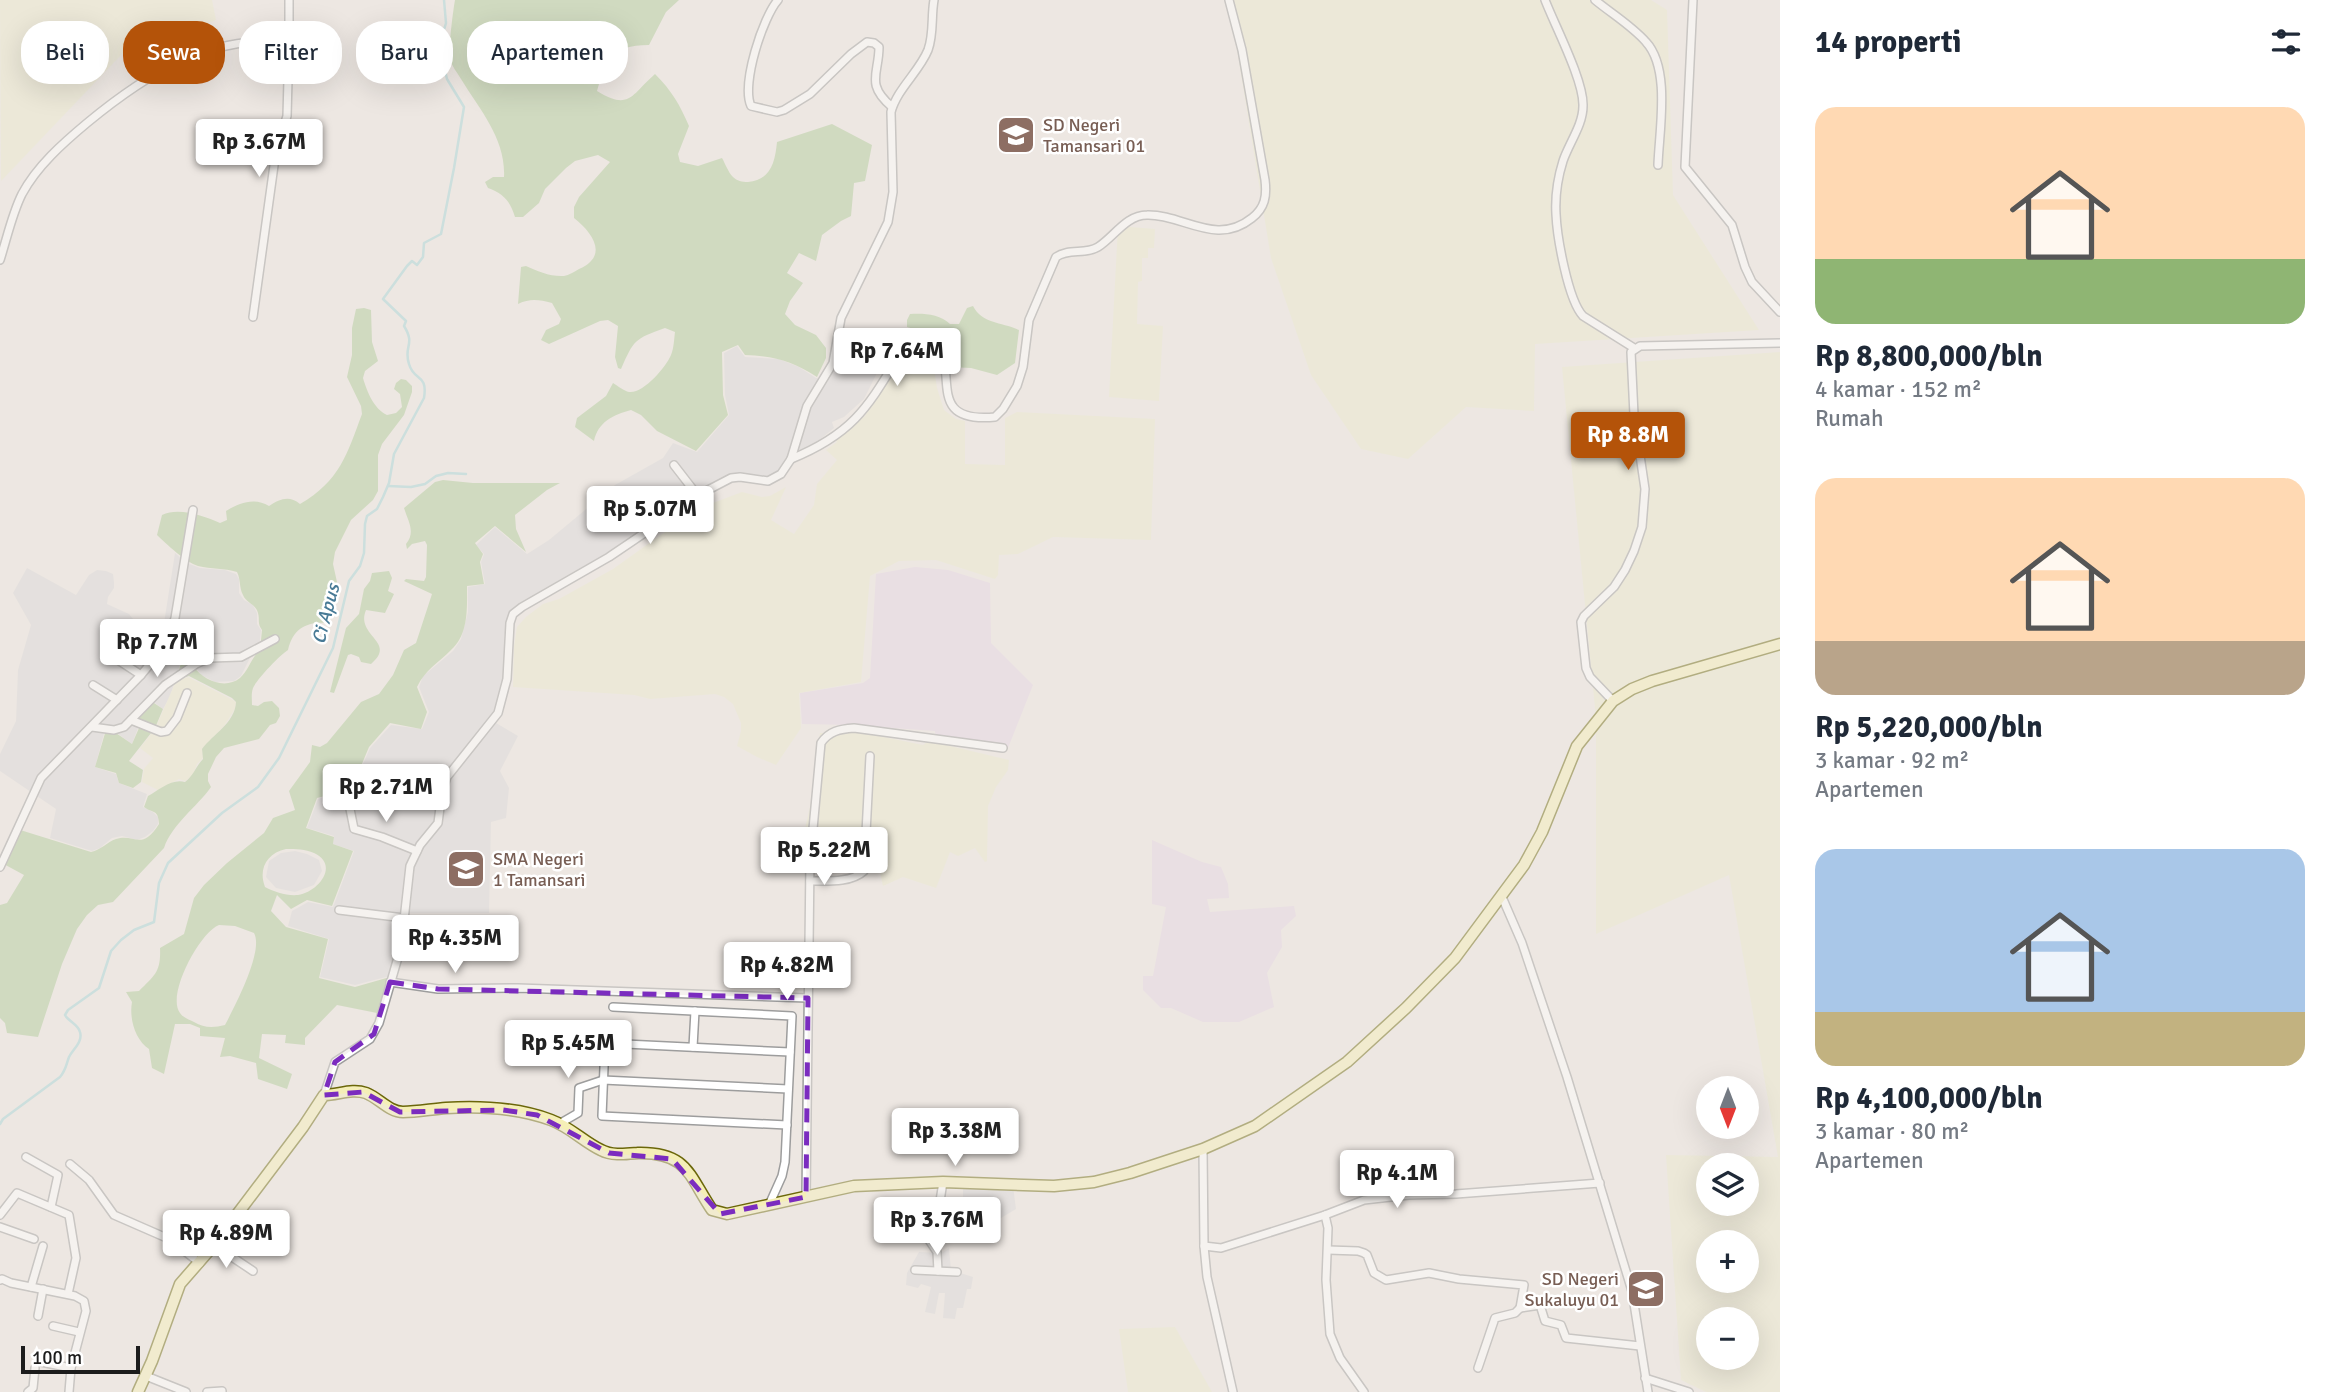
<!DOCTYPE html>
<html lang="id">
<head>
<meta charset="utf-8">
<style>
	body { margin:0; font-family:Signika,sans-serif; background:#f2f2f3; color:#1f2937; height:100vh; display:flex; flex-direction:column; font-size:26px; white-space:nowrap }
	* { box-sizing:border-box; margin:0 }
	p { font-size:23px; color:#747a83 }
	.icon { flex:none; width:38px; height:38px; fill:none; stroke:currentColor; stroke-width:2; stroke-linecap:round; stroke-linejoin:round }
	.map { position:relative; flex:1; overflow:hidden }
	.details { display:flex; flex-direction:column; background:#fff; width:560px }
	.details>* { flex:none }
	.guide { position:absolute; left:21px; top:21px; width:665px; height:63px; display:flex; gap:14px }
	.needle { width:46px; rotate:180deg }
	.tools { position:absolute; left:1696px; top:1076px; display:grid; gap:14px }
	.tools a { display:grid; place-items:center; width:63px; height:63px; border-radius:50%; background:#fff; box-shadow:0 7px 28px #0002; font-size:35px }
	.scale { position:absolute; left:21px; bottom:18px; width:119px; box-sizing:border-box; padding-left:7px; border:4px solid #1c1c1c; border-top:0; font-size:19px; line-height:24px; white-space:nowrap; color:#1c1c1c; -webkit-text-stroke:5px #fff; paint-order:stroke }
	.price { position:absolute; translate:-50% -60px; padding:0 16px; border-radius:7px; background:#fff; color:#222; font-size:23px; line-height:46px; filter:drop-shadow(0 2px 4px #0008) }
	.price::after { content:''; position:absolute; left:50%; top:42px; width:21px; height:16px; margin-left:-10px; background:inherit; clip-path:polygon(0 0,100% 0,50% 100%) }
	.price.on { background:#b45309; color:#fff }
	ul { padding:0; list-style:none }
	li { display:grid; align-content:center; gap:14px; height:371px; padding:0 35px }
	li span { display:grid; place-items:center; height:217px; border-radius:21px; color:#555 }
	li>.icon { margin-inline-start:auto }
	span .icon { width:126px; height:126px; fill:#fffc; stroke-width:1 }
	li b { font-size:30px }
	h2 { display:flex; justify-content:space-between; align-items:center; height:84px; padding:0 35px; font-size:30px }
	.chip { padding:0 24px; border-radius:28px; background:#fff; box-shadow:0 7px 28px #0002; font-size:24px; line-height:63px }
	.chip.on { background:#b45309; color:#fff }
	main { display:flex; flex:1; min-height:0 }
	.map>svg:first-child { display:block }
	.residential { fill:#dad8d9 }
	.industrial { fill:#e5d4e5 }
	.farmland { fill:#ebe9cd; fill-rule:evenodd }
	.forest { fill:#aeca98; fill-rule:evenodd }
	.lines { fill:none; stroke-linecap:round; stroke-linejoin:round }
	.stream { stroke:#a4d4d8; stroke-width:2.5 }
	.street-casing { stroke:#9d9d9d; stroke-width:10 }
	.secondary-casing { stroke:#6b670a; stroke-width:13 }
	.street { stroke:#fff; stroke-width:7 }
	.secondary { stroke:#f5efb7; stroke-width:10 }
	.marked { fill:none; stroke:#7b2cbf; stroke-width:5; stroke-dasharray:14 9; stroke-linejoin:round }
	.labels { text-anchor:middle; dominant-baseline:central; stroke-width:5; stroke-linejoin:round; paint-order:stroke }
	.education-label { font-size:18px; fill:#785e54; stroke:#fff; text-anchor:start }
	.water-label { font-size:19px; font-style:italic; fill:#487a96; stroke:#fff }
</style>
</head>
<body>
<main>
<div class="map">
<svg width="1780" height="1392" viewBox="0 0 1780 1392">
	<rect width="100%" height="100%" fill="#ede7e2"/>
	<g class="residential">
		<path d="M842 331 887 353 864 399 844 417 832 422 834 428 767 483 736 476 516 610 507 626 504 636V679L491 720 518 736 500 771 509 788 506 818 491 822 489 913H403L390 976 355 985 320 977 329 939 288 926 292 911 308 902 333 907 354 851 333 844 334 836 307 828 318 799 326 796 332 784 351 791 370 748 391 725 422 729 429 712 419 687 423 676 453 651 461 639 468 612V587L485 584 481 562 484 554 476 545 495 527 527 554 549 540 615 485 663 458 673 443 697 452 729 415 725 395 724 353 737 346 745 357 779 359 799 367 816 378 826 379 835 368 840 354Z"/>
		<path d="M175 553 187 563 200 568 225 570 236 574 239 579V593L244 600 253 605 257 613V624L261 630 259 650 251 656 241 676 234 681 215 682 201 675 195 667 202 658 200 653 193 650 187 652 182 658 170 697 163 709 148 698 131 717 138 728 132 744 114 731 105 730 95 767 116 774 119 783 147 794 143 807 153 812 158 817V824L153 831 145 837 137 840 122 836 112 838 100 848 92 851 50 838 56 809 0 771V754L16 721 18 670 31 625 13 593 27 568 76 595 89 575 97 570 106 571 113 574 114 582V588L108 597 107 604 129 614 155 646 164 623Z"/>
		<path d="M295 851 307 854 319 860 322 871 314 885 295 892 276 888 266 877 269 861 281 853Z"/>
		<path d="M963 1184 1013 1186 1016 1209 1001 1218 991 1221 953 1223 954 1211 963 1210Z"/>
		<path d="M949 1248 951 1270 973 1277 971 1289H967L963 1308H957L955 1319 943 1318 945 1293H939L935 1314 925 1312 931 1287 921 1284 918 1288 906 1285 907 1273 919 1252 941 1253Z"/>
	</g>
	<g class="industrial">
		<path d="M915 567 948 570 990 583 991 643 1033 685 1008 748 936 738 935 731 852 725 802 724 800 693 863 683 870 678 876 574Z"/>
		<path d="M1152 840 1202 862 1221 867 1228 884 1229 898 1207 899 1210 912 1294 906 1296 916 1281 930 1282 947 1267 973 1274 1007 1239 1022H1203L1171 1008H1161L1143 990V976H1153L1166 907 1152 904Z"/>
	</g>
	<g class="farmland">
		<path d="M0 0H212L216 20 123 53 1 181Z"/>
		<path d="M1229 0H1651L1667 10 1673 195 1759 330 1535 344 1534 411 1466 407 1408 459 1361 449 1311 375 1271 258Z"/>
		<path d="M1118 226 1155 229 1154 248H1148V258H1142V281L1138 282 1137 324 1163 326 1159 401 1109 397Z"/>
		<path d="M911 337 923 339 931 349 937 388 944 410 956 419 965 421V464L1005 465V418L1017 412 1155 419 1151 540 1053 537 1018 554 999 555 998 575 995 579 936 560 899 561 870 576 861 682 799 693 801 728 776 765 757 757 737 746 741 731V723L733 704 724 697 715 694 650 699 634 695 513 687 514 646 517 627 526 617 543 604 559 599 613 569 662 534 713 503 742 492 762 497 770 496 786 487 771 520 794 534 814 505 817 484 837 460 826 450 837 442 834 438 865 416 907 339Z"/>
		<path d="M1780 352V1392H1706L1681 1380 1666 1155 1778 1157 1729 875 1596 934V718L1562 367ZM1708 1166H1746V1204H1708ZM1708 1242H1746V1281H1708ZM1708 1320H1746V1358H1708Z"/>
		<path d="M188 677 231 699 236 702 235 709 224 726 202 749 203 758 197 764 193 775 185 781 179 779 158 790 142 782 144 769 153 758 140 748 155 729 176 681Z"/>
		<path d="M820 733H864L923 745 929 741 1009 760 1008 770 996 787 988 806 987 861 985 862 975 848 958 856 950 852 936 888 903 877 883 886 879 868 875 865 870 866 866 876 861 875 862 856H836L835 865 822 868 818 872 806 870 803 838 814 789Z"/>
		<path d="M1175 1327 1212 1392H1128L1119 1329Z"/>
	</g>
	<g class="forest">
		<path d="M455 0H679L666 12 649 45C610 46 607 57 597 91 630 111 631 95 655 74 672 91 680 105 689 126L678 154 680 162 698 166 722 158C725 163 728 172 733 177 737 181 742 182 748 182 771 180 775 162 777 142L832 124 872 145 865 181 854 183 851 216 841 221 822 235 816 261 799 253 787 273 803 283 790 301 785 314 795 325 816 335 826 348V358L817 377C792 361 775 356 745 355L738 345 722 352 723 395 728 415 696 451 657 431 641 415 631 410C613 415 598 422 594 441L575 427 577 418 606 396 613 383C618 386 624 391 629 392 643 394 666 367 671 355 674 348 674 339 675 332L665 328C634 339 634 340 621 369L618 368 615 357 618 326 608 320 600 321 549 344 541 340 546 330 559 324 561 319 552 303C539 300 531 298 518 304L521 267 526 266C537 271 551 277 564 276 569 275 574 272 579 269 609 256 593 233 574 218V207L579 197 610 162 598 155 575 161 566 168 545 189 539 203 523 217H515C510 201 504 194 488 188L485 182 493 177H504C506 139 480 110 461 79 458 74 452 66 450 60 448 51 453 11 455 0Z"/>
		<path d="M973 306C982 324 1002 322 1019 330L1015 363 997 375 971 368 948 367 938 343 928 333 907 327V320L910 314C923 313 940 314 950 324H959L967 308Z"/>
		<path d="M364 308 371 310 372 342 378 361 365 371 363 378C367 392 374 409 387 415L396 413 402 407 400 394 394 389 396 383 401 379 406 380 412 386V392L404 415 382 444 378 455V491L373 500 351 520 335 552 333 564 337 582 329 623C307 621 293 628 288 650 279 656 257 679 253 688 251 694 252 699 252 705L258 706 264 702 272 701 279 708 280 716 276 723 270 725 259 739 224 748 216 757 208 774V781L211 787C197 807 172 824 164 848L113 902 98 905 87 915 77 929 62 964 38 1037 7 1033 5 1023 0 1018V905L7 903 24 875 0 862 17 829 91 852C101 850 107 842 116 839 135 833 141 852 159 824 158 809 154 814 144 807L148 796C159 790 172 778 185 782 194 775 196 766 203 759L202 749C213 734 235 723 236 702L232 698 189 676 176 680C180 669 181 655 193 650L199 653 201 658 196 661 194 667C203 680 225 690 240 678 249 670 251 658 260 650L262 630C257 623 260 620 258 613 256 604 246 603 243 595 239 588 241 580 237 572 224 568 211 569 198 566 186 562 166 544 157 535L162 515C179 507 204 516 220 523L227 520 226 511C239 503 254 497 269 506 280 499 289 495 300 504 340 481 347 454 362 414L361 406 347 377 352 355V328L356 309Z"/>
		<path d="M443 480 473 483H560L547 490 515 515 516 529 526 552 495 526 475 543 483 554 480 562 484 584 467 586C467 607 469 634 451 650 438 663 425 670 417 687L427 712 421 729 390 723 369 747 351 790 332 784 325 796 317 798 306 828 334 837 333 844 353 851 332 906 307 900 291 909 277 895 271 911 286 927 328 939 319 978 355 987 390 977 377 1013 337 1005 305 1038V1045L285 1043 286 1035 262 1034 259 1058 292 1074 287 1089 258 1079 256 1063 230 1056 220 1057 225 1038 200 1036V1028L190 1024H175L164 1074 152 1068 149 1049C135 1040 129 1018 132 1002L126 992 139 991C155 975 161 972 160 948L184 934 194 898 204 885 227 863 264 833 273 818 295 810 289 791 310 762 312 745 320 747 327 743 361 702 379 694 393 675 404 650 416 643 432 594 404 581 406 579 424 581 426 577 427 545 425 541 412 544 407 549 406 544C416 532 408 521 404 508L435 482ZM286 849C296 849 305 849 314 853 340 865 318 892 298 895 286 896 275 892 265 887 258 869 267 853 286 849ZM219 925 235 926 254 933C264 951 235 1006 225 1025 213 1028 204 1028 194 1022 190 1020 182 1017 180 1013 166 995 200 932 219 925Z"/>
		<path d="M389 571 392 578 388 591 394 594 385 613 366 610C355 636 398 642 371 664L361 662 359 657 351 654 348 655 334 693 330 692 346 628 359 614 364 589 370 581 372 573Z"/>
		<path d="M148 699 163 709 155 728 129 761 143 770 141 782 133 788 119 783 116 773 95 767 106 730 113 731 132 744 139 728 131 718Z"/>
	</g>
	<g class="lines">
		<g class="stream">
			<path d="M388 486 411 487 425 484 436 476 448 473 466 474"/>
			<path d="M0 1124 3 1119 60 1077C66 1070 66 1065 69 1057 73 1049 83 1042 80 1032 78 1024 69 1022 65 1015L68 1010 99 988 111 951 121 940 134 930 154 922 159 883 168 863 222 813 258 787 279 758 333 648 349 581 360 566 364 553 365 524 367 516 377 509 383 497 389 483 394 454 424 398C428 373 414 382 409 364 403 346 416 345 404 326L406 321 383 299 407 266 412 261 417 265 423 257 424 243 441 234 454 168 464 107 447 79 439 47 446 23 444 0"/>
		</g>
		<defs>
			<g id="street">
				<path d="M778 0C763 17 741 84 751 106L777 112 784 110 810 94 851 54 867 42 874 43 879 47C879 74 865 84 892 107"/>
				<path d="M1545 0C1555 26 1584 81 1583 106 1583 125 1569 143 1563 161 1558 177 1555 197 1556 214 1557 237 1568 300 1583 316L1634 348"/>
				<path d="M1595 0C1612 14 1632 26 1646 42 1671 69 1659 131 1658 165"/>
				<path d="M1693 0 1685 167 1732 225 1745 267 1752 282 1780 312"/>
				<path d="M0 260C7 238 12 214 22 194 37 166 63 143 87 123 145 75 210 33 289 43V0"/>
				<path d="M253 317 276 151 287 116 289 43"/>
				<path d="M791 459C860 431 871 400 908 341L915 335 929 337C966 362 918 424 995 417L1003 409 1017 386 1023 367 1029 320 1056 257C1069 248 1085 255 1098 247 1114 237 1126 215 1147 215 1183 214 1216 247 1252 218 1265 208 1267 196 1265 180L1242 50 1229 0"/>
				<path d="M674 465 698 496"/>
				<path d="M118 660 141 675"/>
				<path d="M93 685 117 700"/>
				<path d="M1613 701 1590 677 1586 668 1581 622 1584 616 1614 587 1625 570 1634 551 1642 527 1645 489 1634 415 1631 352 1640 346 1780 343"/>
				<path d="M131 720 161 732 167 731 177 718 187 693"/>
				<path d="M92 727 114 730 124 727 165 685 196 664 210 658 241 657 275 639"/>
				<path d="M349 804 354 829 382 837 417 851"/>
				<path d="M0 867 41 778 141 675 166 645 175 618 193 510"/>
				<path d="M810 881C827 881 851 883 864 871L870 756"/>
				<path d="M1502 897 1522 943 1567 1077 1632 1291 1648 1392"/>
				<path d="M339 910 404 918"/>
				<path d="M390 982 438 989 518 988 808 998"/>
				<path d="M613 1007 792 1016 785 1162 782 1176 769 1205"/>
				<path d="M693 1047 695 1011"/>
				<path d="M324 1095 335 1062 370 1039 379 1023 401 947 410 866 420 845 438 823 442 792 447 777 498 713 507 679 510 623 513 614 522 607 609 557 708 490 731 478 740 477 768 481 781 474 791 459 807 406 833 363 841 318 888 222 893 192 891 112C897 89 919 72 928 50 934 34 931 16 934 0"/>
				<path d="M559 1124 578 1113 579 1088 603 1080 788 1089"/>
				<path d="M787 1125 602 1116 605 1043 790 1052"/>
				<path d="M1203 1149 1204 1246 1207 1277 1233 1392"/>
				<path d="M26 1157 58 1175 51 1207"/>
				<path d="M70 1164 89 1180 114 1215 169 1239 200 1263"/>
				<path d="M806 1197 810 861 821 743C829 731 840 729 854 728L1003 748"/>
				<path d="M0 1215 17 1193 69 1215 76 1258 68 1294"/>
				<path d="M1325 1215 1328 1228 1326 1280 1330 1334 1340 1358 1364 1392"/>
				<path d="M0 1227 34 1239"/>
				<path d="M214 1245 253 1271"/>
				<path d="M1204 1246 1221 1248 1325 1215 1364 1200 1409 1195 1456 1194 1600 1183"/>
				<path d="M1328 1250 1358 1251 1364 1253 1367 1255 1374 1273 1386 1280 1429 1273 1459 1279 1524 1285 1520 1308 1540 1305 1545 1321 1561 1325 1566 1338 1640 1346"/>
				<path d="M915 1270 957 1272"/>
				<path d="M938 1271 937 1252 927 1237 925 1224 940 1201 943 1182"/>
				<path d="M0 1280 2 1279 11 1283 75 1296 84 1301 86 1311 71 1368 69 1392"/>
				<path d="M31 1287 43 1246"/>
				<path d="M38 1316 43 1289"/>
				<path d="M53 1326 79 1332"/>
				<path d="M41 1362 71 1368"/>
				<path d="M1478 1368 1495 1318 1515 1313 1520 1308"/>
				<path d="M146 1376 186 1392"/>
				<path d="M1645 1378 1689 1392"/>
				<path d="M28 1392 33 1388 35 1368"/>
				<path d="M207 1392 222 1391"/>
			</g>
			<path id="secondary" d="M138 1392 152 1361 180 1284 214 1245 303 1127 324 1095C338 1095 352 1088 366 1093 379 1098 389 1112 403 1112 417 1112 432 1109 446 1108 480 1106 519 1108 551 1120 570 1127 584 1142 601 1150 612 1156 626 1154 638 1153 688 1152 689 1176 712 1210L727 1214 854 1186 943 1182 1054 1186 1094 1182 1130 1173 1203 1149 1255 1126 1347 1062 1406 1008 1455 958 1524 865 1542 832 1577 746 1613 701 1632 689 1652 681 1780 644"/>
		</defs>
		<use href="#street" class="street-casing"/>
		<use href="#secondary" class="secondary-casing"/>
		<use href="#street" class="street"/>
		<use href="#secondary" class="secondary"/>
	</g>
	<path d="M0 0H1780V1392H0ZM390 982 438 989 808 998 806 1197 720 1214 672 1159 609 1153 537 1115 503 1110 400 1112 363 1092 324 1095 335 1062 374 1034Z" fill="#ede7e2" fill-opacity=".55" fill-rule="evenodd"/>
	<path class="marked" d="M390 982 438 989 808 998 806 1197 720 1214 672 1159 609 1153 537 1115 503 1110 400 1112 363 1092 324 1095 335 1062 374 1034Z"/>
	<defs>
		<symbol id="school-square" viewBox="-11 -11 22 22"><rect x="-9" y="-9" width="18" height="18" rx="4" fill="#8d6e63" stroke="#fff"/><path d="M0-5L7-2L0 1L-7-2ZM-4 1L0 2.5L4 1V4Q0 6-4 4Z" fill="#fff"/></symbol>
	</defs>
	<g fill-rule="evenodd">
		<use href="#school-square" x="994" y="113" width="44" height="44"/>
		<use href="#school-square" x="444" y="847" width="44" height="44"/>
		<use href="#school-square" x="1624" y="1267" width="44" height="44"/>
	</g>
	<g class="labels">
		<g class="education-label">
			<text x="1043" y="125">SD Negeri<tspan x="1043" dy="21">Tamansari 01</tspan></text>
			<text x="493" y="859">SMA Negeri<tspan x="493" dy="21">1 Tamansari</tspan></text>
			<text x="1619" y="1279" text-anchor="end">SD Negeri<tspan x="1619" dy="21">Sukaluyu 01</tspan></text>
		</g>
		<g class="water-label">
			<text transform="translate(326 614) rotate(-75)">Ci Apus</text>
		</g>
	</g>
</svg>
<div class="tools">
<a><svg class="needle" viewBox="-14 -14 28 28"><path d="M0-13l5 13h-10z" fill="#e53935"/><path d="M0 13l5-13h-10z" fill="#747a83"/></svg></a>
<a><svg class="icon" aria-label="layers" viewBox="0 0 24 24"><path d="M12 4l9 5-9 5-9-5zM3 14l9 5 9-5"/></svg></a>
<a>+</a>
<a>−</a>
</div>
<div class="scale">100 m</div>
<b class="price" style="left:259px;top:179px">Rp 3.67M</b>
<b class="price" style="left:897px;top:388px">Rp 7.64M</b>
<b class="price on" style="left:1628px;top:472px">Rp 8.8M</b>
<b class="price" style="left:650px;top:546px">Rp 5.07M</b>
<b class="price" style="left:157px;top:679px">Rp 7.7M</b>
<b class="price" style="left:386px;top:824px">Rp 2.71M</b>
<b class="price" style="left:824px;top:887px">Rp 5.22M</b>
<b class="price" style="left:455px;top:975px">Rp 4.35M</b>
<b class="price" style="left:787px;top:1002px">Rp 4.82M</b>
<b class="price" style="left:568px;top:1080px">Rp 5.45M</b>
<b class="price" style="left:955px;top:1168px">Rp 3.38M</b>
<b class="price" style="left:1397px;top:1210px">Rp 4.1M</b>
<b class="price" style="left:937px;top:1257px">Rp 3.76M</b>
<b class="price" style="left:226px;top:1270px">Rp 4.89M</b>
<div class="guide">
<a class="chip">Beli</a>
<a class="chip on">Sewa</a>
<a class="chip">Filter</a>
<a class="chip">Baru</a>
<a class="chip">Apartemen</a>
</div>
</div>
<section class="details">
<h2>14 properti<svg class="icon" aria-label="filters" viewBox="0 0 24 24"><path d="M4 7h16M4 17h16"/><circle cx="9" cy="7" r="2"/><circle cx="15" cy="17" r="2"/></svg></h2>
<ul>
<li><span style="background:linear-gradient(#ffd9b3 70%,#8fb573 0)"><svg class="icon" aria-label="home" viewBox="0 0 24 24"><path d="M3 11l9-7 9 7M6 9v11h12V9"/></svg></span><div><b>Rp 8,800,000/bln</b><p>4 kamar · 152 m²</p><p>Rumah</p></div></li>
<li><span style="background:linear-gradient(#ffd9b3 75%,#b9a48a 0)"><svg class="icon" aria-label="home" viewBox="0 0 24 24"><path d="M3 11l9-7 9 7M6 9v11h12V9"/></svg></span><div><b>Rp 5,220,000/bln</b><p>3 kamar · 92 m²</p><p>Apartemen</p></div></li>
<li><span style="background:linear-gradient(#a9c7e8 75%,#c2b280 0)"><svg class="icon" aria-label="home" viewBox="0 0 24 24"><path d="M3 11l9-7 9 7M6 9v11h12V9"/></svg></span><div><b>Rp 4,100,000/bln</b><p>3 kamar · 80 m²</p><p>Apartemen</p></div></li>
</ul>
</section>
</main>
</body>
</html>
